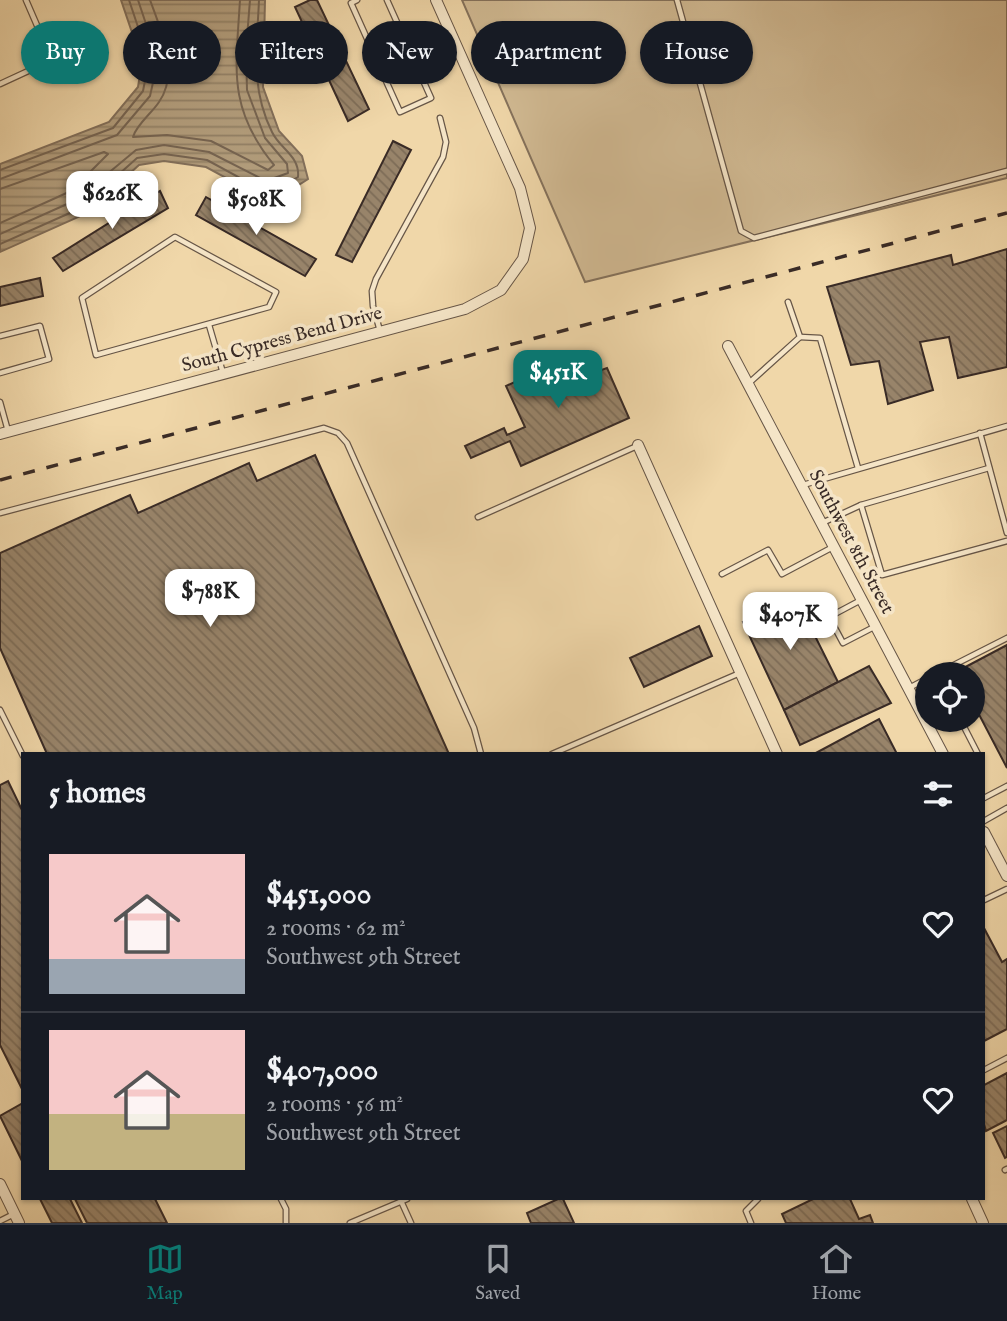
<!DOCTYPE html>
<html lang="en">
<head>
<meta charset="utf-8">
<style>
	body { margin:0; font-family:"IM FELL English",serif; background:#20242c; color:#f1f3f6; height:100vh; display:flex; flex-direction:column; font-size:26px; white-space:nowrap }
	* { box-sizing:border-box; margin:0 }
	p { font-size:23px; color:#9ea1a6 }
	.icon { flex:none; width:38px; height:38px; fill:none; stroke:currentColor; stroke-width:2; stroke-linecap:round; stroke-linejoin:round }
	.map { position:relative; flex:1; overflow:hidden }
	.side { position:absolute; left:21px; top:752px; width:964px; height:448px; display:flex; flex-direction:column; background:#171b24; border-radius:0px; box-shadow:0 2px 5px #0004 }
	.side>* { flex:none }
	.top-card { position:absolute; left:21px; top:21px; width:966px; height:63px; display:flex; gap:14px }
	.fabs { position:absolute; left:915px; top:662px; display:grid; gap:14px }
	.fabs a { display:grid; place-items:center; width:70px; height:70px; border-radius:50%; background:#171b24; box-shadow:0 2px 5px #0004; font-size:35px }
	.price { position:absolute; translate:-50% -60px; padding:0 16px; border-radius:14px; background:#fff; color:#222; font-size:23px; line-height:46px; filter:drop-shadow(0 2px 4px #0008) }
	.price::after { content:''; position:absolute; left:50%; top:42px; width:21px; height:16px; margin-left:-10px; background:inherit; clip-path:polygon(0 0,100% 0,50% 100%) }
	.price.selected { background:#0f766e; color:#fff }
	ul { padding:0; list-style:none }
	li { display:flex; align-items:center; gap:21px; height:175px; padding:0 28px }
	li+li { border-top:2px solid #363941 }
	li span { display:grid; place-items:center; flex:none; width:196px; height:140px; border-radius:0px; color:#555 }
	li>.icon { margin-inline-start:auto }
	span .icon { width:84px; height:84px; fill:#fffc; stroke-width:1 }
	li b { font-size:30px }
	h2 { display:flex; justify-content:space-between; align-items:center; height:84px; padding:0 28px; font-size:30px }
	.chip { padding:0 24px; border-radius:32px; background:#171b24; box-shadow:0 2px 5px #0004; font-size:24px; line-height:63px }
	.chip.selected { background:#0f766e; color:#fff }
	.dock { display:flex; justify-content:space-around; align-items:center; height:98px; border-top:2px solid #363941; background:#171b24; font-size:19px; color:#9ea1a6 }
	.dock a { display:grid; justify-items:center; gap:4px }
	.dock .selected { color:#0f766e }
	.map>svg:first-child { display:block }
	.grass { fill:#d1ba93; stroke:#85725c; stroke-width:2 }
	.water { fill:url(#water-rules); stroke:#826f5a; stroke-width:2 }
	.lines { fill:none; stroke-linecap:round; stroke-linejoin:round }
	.shore { stroke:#766451; stroke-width:2 }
	.building { fill:url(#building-back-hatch); stroke:#392b26; stroke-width:2 }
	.lane-casing { stroke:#675647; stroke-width:7 }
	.street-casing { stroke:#675647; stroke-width:12 }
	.lane { stroke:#f5e5c7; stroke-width:4.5 }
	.street { stroke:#f5e5c7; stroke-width:10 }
	.rail { stroke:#392b26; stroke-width:3.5; stroke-dasharray:12 12; stroke-linecap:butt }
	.labels { text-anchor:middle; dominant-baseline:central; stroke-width:7; stroke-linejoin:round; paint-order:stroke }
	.street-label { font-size:19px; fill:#392b26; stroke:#f5e5c7 }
</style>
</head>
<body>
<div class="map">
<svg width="1007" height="1223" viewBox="0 0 1007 1223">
	<defs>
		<pattern id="water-rules" width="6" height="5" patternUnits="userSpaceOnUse" patternTransform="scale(1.75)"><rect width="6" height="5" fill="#b29d7c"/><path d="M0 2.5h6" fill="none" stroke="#928065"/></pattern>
		<pattern id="building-back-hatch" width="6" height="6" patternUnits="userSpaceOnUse" patternTransform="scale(1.75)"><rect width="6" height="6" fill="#98846a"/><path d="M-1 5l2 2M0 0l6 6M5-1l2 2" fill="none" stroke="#7d6c57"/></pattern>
	</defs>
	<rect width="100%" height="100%" fill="#f0d7a9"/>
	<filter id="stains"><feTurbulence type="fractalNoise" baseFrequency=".00286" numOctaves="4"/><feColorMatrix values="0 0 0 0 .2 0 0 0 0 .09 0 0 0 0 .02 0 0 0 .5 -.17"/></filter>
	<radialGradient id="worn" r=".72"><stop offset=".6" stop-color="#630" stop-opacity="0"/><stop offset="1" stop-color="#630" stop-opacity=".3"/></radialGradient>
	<path class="grass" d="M462 0H1007V178L585 282Z"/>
	<path class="water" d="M121 0H265L263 87 279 131 302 156 308 179 286 193 263 198 206 167 164 161 139 165 85 214 0 252V164L109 122 138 87 142 62Z"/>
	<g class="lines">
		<g class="shore">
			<path d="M150 0C161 30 180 72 159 102 152 113 136 125 133 137L167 135 211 141 268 170 274 165C227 108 236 68 240 0"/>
			<path d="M0 170 113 128 143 91 149 60 129 0"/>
			<path d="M0 179 117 135 150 96 158 60 138 0"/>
			<path d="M0 189 104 152 108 154 71 191 0 223"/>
			<path d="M0 234 76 200 136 150 164 145 209 152 266 181 288 173 287 164 265 138 247 90 246 50 250 0"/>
			<path d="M0 244 81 208 137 158 164 154 207 160 264 191 283 186 298 177C300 156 280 149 272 132 250 88 257 47 259 0"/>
		</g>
	</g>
	<g class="building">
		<path d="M310 0H317L369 109 348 121 295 7Z"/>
		<path d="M393 141 411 150 352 262 336 255Z"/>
		<path d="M160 191 168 208 63 271 53 258Z"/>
		<path d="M206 197 316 259 305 276 196 215Z"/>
		<path d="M1007 249V367L958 378 949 337 920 342 933 390 888 404 879 361 851 365 827 287 951 255 953 265Z"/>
		<path d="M40 278 43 296 0 306V287Z"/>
		<path d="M580 353 585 365 591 362 596 372 607 368 629 418 521 466 510 441 471 458 465 446 504 428 507 435 525 427 506 386Z"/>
		<path d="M315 455 449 754H47L0 648V553L130 495 138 513 249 463 257 481Z"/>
		<path d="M794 594 838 682 784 710 743 622Z"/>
		<path d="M699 626 712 656 644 687 630 658Z"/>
		<path d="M1007 645V768L973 703V674L956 672Z"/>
		<path d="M869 666 891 703 800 745 784 710Z"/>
		<path d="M879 719 897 754H814Z"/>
		<path d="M8 781 23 812V1091L0 1045V785Z"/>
		<path d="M984 928 1002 962 1007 959V1029L984 1041Z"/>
		<path d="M1007 1073V1120L986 1131 984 1124V1085Z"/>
		<path d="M23 1103V1163L0 1116Z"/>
		<path d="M1007 1126V1157L1005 1158 993 1133Z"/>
		<path d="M40 1199H70L82 1223H52Z"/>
		<path d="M75 1199H155L167 1223H87Z"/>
		<path d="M558 1199H563L574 1223H531L527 1213Z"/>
		<path d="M813 1199H850L859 1219 870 1215 873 1223H786L782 1214Z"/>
	</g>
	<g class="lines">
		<defs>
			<g id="lane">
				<path d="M357 0 351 3 400 112 431 98 387 0"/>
				<path d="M677 0 741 231 754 238 1007 171"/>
				<path d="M0 84 52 60 26 0"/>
				<path d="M175 237 276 292 269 307 96 355 82 298Z"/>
				<path d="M209 325 223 373"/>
				<path d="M380 331 373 306 372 291 376 279 443 157 446 142 440 118"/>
				<path d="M0 336 40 326 49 359 0 373"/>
				<path d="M800 337 820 338 858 468"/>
				<path d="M749 383 800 337 788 302"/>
				<path d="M0 402 8 431"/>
				<path d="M980 433 1007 533"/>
				<path d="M803 485 1007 426"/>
				<path d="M861 505 882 575 1007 541"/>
				<path d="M0 513 324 428 338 433 347 443 474 728 481 754"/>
				<path d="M478 517 637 446"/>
				<path d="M822 523 861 505 989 468"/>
				<path d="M722 574 768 550 782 574 833 547"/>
				<path d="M861 600 829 617 843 643 874 627"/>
				<path d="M936 674 1007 638"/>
				<path d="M909 688 928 678"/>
				<path d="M0 710 23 756"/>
				<path d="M960 719 978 754"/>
				<path d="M552 754 740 673"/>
				<path d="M984 798 1007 786"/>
				<path d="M984 821 1007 808"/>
				<path d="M984 900 1007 889"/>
				<path d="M984 1070 1007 1058"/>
				<path d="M1005 1170 1007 1169"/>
				<path d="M281 1199 286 1209V1223"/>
				<path d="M401 1201 411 1223"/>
				<path d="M0 1221 14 1214"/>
				<path d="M350 1223 407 1199"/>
				<path d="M751 1223 746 1211 758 1199"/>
			</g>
			<g id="street">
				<path d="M728 346 943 754"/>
				<path d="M0 434 465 309 501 290 523 259 530 228 520 188 436 0"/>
				<path d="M638 445 777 754"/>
				<path d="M984 832 1007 876"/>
				<path d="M0 1184 19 1223"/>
				<path d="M972 1199 983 1223"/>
			</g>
		</defs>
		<use href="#lane" class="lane-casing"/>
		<use href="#street" class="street-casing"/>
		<use href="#lane" class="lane"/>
		<use href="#street" class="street"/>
		<path class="rail" d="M0 480 1007 213"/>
	</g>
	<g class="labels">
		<g class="street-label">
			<text transform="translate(282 340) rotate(-15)">South Cypress Bend Drive</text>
			<text transform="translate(851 542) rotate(62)">Southwest 8th Street</text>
		</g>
	</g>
	<rect width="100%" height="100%" filter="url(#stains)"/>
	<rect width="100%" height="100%" fill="url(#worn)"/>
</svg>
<div class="fabs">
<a><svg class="icon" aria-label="locate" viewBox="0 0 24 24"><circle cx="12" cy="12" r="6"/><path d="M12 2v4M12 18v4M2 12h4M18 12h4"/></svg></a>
</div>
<b class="price" style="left:112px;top:231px">$626K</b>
<b class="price" style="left:256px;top:237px">$508K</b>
<b class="price selected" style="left:558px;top:410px">$451K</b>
<b class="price" style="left:210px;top:629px">$788K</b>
<b class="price" style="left:790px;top:652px">$407K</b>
<div class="top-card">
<a class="chip selected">Buy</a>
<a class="chip">Rent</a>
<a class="chip">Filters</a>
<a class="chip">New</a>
<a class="chip">Apartment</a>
<a class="chip">House</a>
</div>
<section class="side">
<h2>5 homes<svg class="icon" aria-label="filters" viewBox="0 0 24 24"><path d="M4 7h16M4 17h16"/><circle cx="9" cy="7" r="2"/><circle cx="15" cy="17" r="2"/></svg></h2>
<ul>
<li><span style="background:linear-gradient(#f6c9c9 75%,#9aa5b1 0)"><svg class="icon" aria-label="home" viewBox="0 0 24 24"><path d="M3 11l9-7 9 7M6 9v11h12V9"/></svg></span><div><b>$451,000</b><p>2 rooms · 62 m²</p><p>Southwest 9th Street</p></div><svg class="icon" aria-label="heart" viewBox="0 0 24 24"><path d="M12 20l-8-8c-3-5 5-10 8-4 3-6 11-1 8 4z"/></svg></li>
<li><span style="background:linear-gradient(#f6c9c9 60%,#c2b280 0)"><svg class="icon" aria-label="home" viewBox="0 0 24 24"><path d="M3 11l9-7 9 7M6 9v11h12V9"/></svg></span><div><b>$407,000</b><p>2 rooms · 56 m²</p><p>Southwest 9th Street</p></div><svg class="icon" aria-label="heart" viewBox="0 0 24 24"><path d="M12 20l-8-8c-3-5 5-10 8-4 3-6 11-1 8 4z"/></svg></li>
</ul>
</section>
</div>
<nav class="dock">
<a class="selected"><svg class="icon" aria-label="map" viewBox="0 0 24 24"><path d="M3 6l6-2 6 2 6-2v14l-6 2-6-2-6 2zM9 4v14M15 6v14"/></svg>Map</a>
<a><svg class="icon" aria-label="saved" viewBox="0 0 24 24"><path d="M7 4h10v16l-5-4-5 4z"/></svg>Saved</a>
<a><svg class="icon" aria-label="home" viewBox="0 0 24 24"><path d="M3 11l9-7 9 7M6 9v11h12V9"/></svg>Home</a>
</nav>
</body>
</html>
